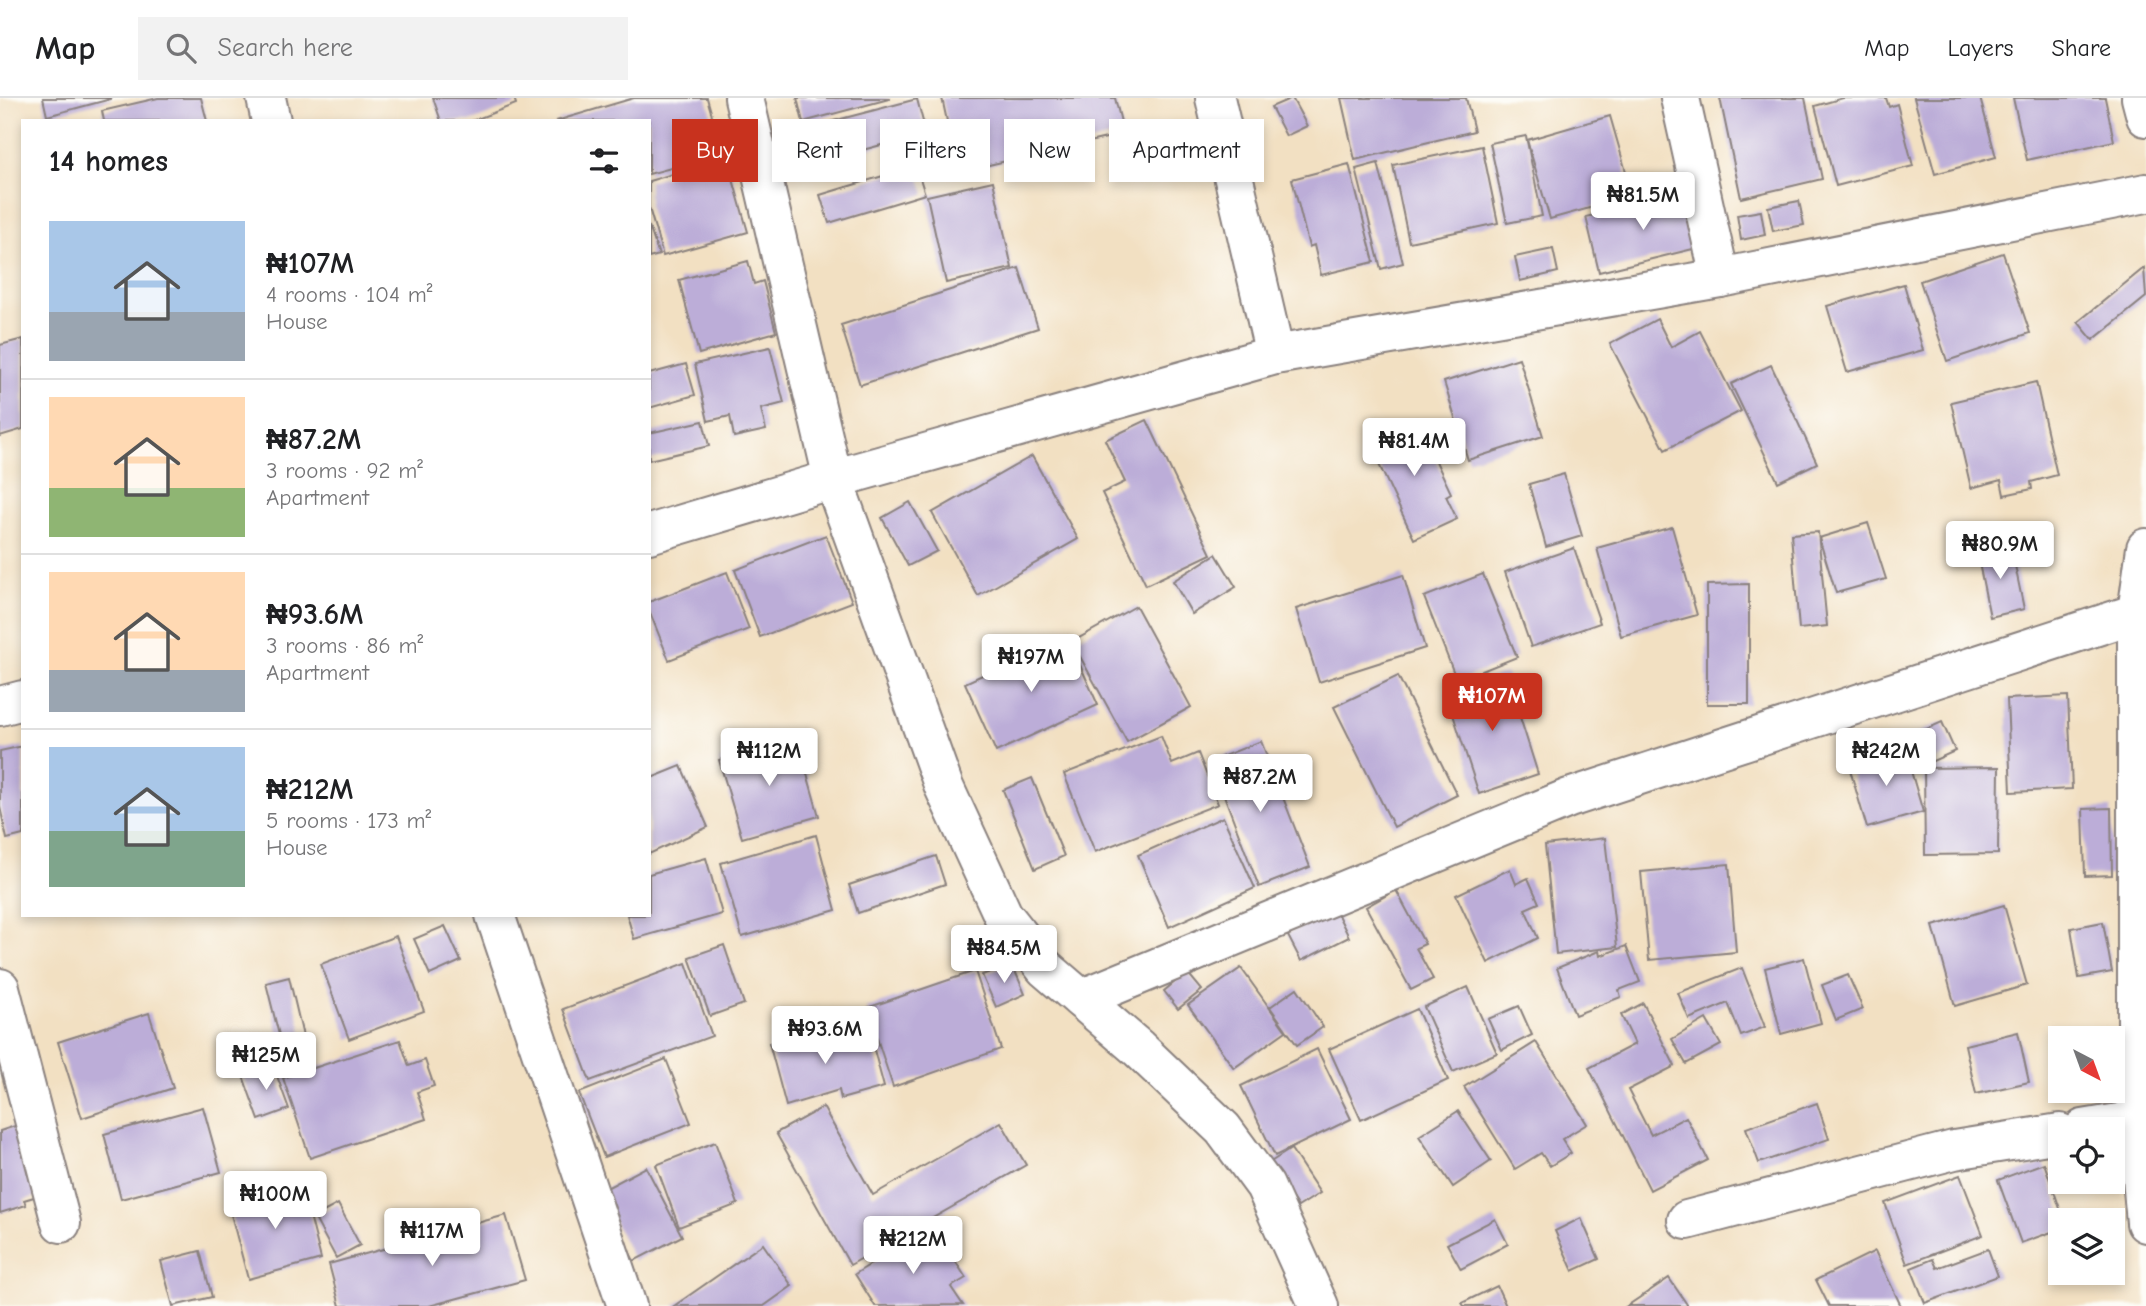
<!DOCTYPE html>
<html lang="en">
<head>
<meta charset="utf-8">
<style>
	body { margin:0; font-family:"Comic Neue",sans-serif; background:#f2f2f2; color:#202124; height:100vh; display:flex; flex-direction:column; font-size:26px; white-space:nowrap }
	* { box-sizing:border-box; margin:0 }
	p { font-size:23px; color:#757577 }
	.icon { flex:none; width:38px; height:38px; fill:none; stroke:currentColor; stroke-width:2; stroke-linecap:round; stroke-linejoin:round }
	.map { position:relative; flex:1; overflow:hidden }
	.side { position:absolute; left:21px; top:21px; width:630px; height:798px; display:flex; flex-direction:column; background:#fff; border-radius:0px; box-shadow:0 4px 10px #0003 }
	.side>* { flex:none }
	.guide { position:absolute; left:672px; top:21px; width:665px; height:63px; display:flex; gap:14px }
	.needle { width:46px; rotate:139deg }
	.controls { position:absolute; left:2048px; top:928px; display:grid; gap:14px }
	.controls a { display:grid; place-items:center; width:77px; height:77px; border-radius:0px; background:#fff; box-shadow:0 4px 10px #0003; font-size:35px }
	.price { position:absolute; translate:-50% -60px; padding:0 16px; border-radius:7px; background:#fff; color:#222; font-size:23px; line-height:46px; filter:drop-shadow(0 2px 4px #0008) }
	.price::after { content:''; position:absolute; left:50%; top:42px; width:21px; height:16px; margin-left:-10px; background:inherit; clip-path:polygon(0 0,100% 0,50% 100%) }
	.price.on { background:#c8321e; color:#fff }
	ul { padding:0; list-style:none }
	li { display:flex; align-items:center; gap:21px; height:175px; padding:0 28px }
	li+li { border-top:2px solid #e0e0e0 }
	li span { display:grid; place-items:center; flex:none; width:196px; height:140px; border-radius:0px; color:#555 }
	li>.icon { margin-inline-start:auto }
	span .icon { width:84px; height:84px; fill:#fffc; stroke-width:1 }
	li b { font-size:30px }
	h2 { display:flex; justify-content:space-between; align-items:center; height:84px; padding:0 28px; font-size:30px }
	.chip { padding:0 24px; border-radius:0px; background:#fff; box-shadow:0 4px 10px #0003; font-size:24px; line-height:63px }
	.chip.on { background:#c8321e; color:#fff }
	header { display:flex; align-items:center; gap:42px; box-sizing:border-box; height:98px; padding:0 35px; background:#fff; border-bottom:2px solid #e0e0e0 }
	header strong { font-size:33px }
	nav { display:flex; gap:38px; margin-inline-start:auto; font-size:24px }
	.search { width:490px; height:63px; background:#f2f2f2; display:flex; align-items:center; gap:18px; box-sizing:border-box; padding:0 24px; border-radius:0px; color:#757577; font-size:26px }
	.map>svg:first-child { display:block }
	.building { fill:#bcadd8 }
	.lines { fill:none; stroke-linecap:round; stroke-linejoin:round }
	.minor-casing { stroke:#8a817e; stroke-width:42 }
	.tertiary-casing { stroke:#8a817e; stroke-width:42 }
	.minor { stroke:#fff; stroke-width:38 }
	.tertiary { stroke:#fff; stroke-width:38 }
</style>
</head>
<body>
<header>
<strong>Map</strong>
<div class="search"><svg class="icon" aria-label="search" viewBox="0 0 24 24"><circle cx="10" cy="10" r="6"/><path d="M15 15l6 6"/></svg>Search here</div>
<nav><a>Map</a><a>Layers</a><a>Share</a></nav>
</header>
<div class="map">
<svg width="2146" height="1208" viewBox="0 0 2146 1208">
	<rect width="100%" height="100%" fill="#fdfcf7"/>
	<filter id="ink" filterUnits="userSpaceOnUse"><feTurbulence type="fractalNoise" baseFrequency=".0143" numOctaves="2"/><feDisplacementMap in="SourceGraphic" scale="14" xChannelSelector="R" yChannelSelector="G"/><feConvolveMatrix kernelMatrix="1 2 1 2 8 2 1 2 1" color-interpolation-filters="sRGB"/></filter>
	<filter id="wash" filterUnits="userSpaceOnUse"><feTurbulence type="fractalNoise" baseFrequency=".00686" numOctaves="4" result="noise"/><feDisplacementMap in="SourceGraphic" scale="28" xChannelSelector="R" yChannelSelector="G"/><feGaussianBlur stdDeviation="1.57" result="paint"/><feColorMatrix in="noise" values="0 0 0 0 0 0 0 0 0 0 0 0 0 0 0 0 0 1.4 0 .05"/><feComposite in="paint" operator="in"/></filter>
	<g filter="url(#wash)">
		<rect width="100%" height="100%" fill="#f2e0c2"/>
		<g id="blocks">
			<g class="building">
				<path d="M43 0H111V1L47 18Z"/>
				<path d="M158 0H201L207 23H104L102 13Z"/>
				<path d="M433 0H514L516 6 472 23H441Z"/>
				<path d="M634 0H707L723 56 649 76V23H556Z"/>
				<path d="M797 0H889V1L803 24Z"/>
				<path d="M942 0H1115L1124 36 958 74Z"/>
				<path d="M1292 0 1307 28 1286 38 1271 9Z"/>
				<path d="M1341 0H1466L1474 33 1355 62Z"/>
				<path d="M1720 0H1805L1822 81 1741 100Z"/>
				<path d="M1843 0H1886L1889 9 1897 6 1913 68 1836 88 1815 8Z"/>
				<path d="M1914 0H1980L1996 59 1935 76Z"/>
				<path d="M2013 0H2105L2114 43 2027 62Z"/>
				<path d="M917 1 926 35 803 68 795 33Z"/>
				<path d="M1610 18 1633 98 1550 121 1527 42Z"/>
				<path d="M1526 38 1542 118 1507 125 1490 45Z"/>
				<path d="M1482 48 1498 125 1409 144 1393 67Z"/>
				<path d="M727 60 748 134 663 158 649 110V83Z"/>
				<path d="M1378 65 1403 165 1381 171 1356 71Z"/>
				<path d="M1349 66 1374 164 1321 177 1314 147 1309 149 1292 81Z"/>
				<path d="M916 68 925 96 829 125 820 97Z"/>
				<path d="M993 83 1012 170 946 185 927 98Z"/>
				<path d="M1687 94 1701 149 1599 174 1586 119Z"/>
				<path d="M1799 103 1804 127 1773 133 1768 109Z"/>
				<path d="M1761 113 1765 137 1741 142 1737 117Z"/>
				<path d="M649 128 659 157 649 160Z"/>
				<path d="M1553 151 1558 174 1520 183 1515 159Z"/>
				<path d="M2003 155 2030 235 1947 263 1920 183Z"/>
				<path d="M748 163 754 186 763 183 776 234 699 256 679 182Z"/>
				<path d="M1019 170 1038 230 860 287 841 227Z"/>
				<path d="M2144 170 2146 199 2093 242 2078 224Z"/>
				<path d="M1904 186 1923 252 1847 274 1827 208Z"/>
				<path d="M1657 221 1671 249 1700 233 1741 313 1665 352 1610 246Z"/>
				<path d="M23 241V331L0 338V247Z"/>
				<path d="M770 249 784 305 761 311 766 332 734 339 730 318 708 323 695 266Z"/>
				<path d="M1519 260 1543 338 1468 362 1444 284Z"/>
				<path d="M686 266 695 297 649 310V276Z"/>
				<path d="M1771 267 1817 365 1778 384 1731 286Z"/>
				<path d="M2036 284 2057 377 2031 384 2032 391 2004 397 2001 382 1971 390 1951 304Z"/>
				<path d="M1416 321 1451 395 1446 398 1457 421 1414 441 1368 343Z"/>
				<path d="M1147 322 1211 456 1146 487 1102 395 1125 384 1105 342Z"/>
				<path d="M703 323 709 348 649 362V335Z"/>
				<path d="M1032 358 1078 441 978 498 932 415Z"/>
				<path d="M1564 376 1582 438 1546 449 1529 386Z"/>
				<path d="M910 404 937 453 908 468 882 420Z"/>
				<path d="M1868 425 1886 481 1836 495 1819 440Z"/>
				<path d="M1672 429 1697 517 1621 538 1597 450Z"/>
				<path d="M1818 434 1827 528 1799 531 1791 436Z"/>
				<path d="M826 437 852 504 760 539 735 472Z"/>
				<path d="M2011 448 2024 511 1990 519 1977 455Z"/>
				<path d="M1574 450 1600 525 1531 549 1505 474Z"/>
				<path d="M1216 456 1236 489 1192 516 1173 483Z"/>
				<path d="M727 474 749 531 669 562 649 512V504Z"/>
				<path d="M1483 476 1517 559 1457 583 1424 499Z"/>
				<path d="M1403 477 1425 550 1319 584 1296 511Z"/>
				<path d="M1749 486V606H1707V487Z"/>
				<path d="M1136 508 1191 609 1127 644 1072 544Z"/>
				<path d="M1067 538 1098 607 996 654 965 585Z"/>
				<path d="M1506 575 1538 676 1479 696 1446 595Z"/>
				<path d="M1398 578 1457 697 1394 729 1334 609Z"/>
				<path d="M2068 598 2072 691 2011 694 2007 601Z"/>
				<path d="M1942 624 1955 653 1924 667 1911 638Z"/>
				<path d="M1161 638 1172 666 1198 655 1218 706 1095 754 1064 676Z"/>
				<path d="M797 640 819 718 742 740 719 662Z"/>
				<path d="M1261 643 1310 769 1259 789 1211 663Z"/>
				<path d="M23 648V737L7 741 0 709V653Z"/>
				<path d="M1904 649 1923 714 1867 730 1848 665Z"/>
				<path d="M681 668 708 729 649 756V681Z"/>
				<path d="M1999 669 1998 756 1925 757 1924 670Z"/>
				<path d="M1032 680 1064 758 1035 771 1003 692Z"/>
				<path d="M2111 710 2112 777 2085 778 2083 711Z"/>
				<path d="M1223 719 1255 790 1169 829 1138 757Z"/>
				<path d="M816 737 836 812 742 839 721 765Z"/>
				<path d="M1605 740 1617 849 1556 856 1545 747Z"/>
				<path d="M936 758 945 786 858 815 849 787Z"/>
				<path d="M706 760 722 816 634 841 627 817H649V776Z"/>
				<path d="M1729 766 1736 854 1649 862 1641 774Z"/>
				<path d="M1510 771 1516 786 1528 780 1539 805 1525 811 1538 840 1488 865 1456 797Z"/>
				<path d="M1396 792 1425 846 1416 850 1433 881 1411 892 1366 809Z"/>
				<path d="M2004 807 2027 887 1955 908 1933 828Z"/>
				<path d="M1335 811 1349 839 1301 863 1287 836Z"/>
				<path d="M2103 824 2112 874 2079 880 2071 830Z"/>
				<path d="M445 828 461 863 430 877 414 841Z"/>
				<path d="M396 838 424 913 349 941 321 866Z"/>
				<path d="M724 847 744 906 710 918 689 859Z"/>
				<path d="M1626 848 1640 884 1619 892 1621 899 1575 917 1557 870 1599 853 1600 858Z"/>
				<path d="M1804 860 1821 925 1781 936 1765 870Z"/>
				<path d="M686 865 712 938 590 983 563 911Z"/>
				<path d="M1012 866 1025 896 996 909 982 877Z"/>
				<path d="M1241 870 1286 933 1234 970 1188 907Z"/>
				<path d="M1742 870 1765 929 1741 938 1728 905 1689 921 1678 895Z"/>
				<path d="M975 873 1001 951 893 989 867 910Z"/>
				<path d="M1187 874 1202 892 1178 911 1164 893Z"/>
				<path d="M1848 877 1863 911 1836 922 1822 887Z"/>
				<path d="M289 879 306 951 284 957 266 885Z"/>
				<path d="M1468 889 1497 955 1453 974 1424 909Z"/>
				<path d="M1297 890 1323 929 1297 947 1270 909Z"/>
				<path d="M1643 905 1675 968 1628 992 1651 1037 1686 1019 1708 1062 1650 1092 1589 970 1635 946 1621 917Z"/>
				<path d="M1519 908 1532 937 1502 952 1488 921Z"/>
				<path d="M1417 911 1448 982 1361 1022 1329 951Z"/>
				<path d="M149 915 173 990 82 1020 58 944Z"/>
				<path d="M1706 921 1721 947 1686 966 1672 941Z"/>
				<path d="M831 927 837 946 870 937 884 989 841 1001 839 992 786 1008 769 945Z"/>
				<path d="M2018 934 2029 984 1976 996 1965 947Z"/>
				<path d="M400 942 409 968 425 962 434 988 417 994 426 1021 310 1060 283 980Z"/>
				<path d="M1536 944 1587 1026 1562 1041 1571 1055 1550 1068 1541 1055 1515 1071 1464 989Z"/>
				<path d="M1317 951 1351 1021 1275 1058 1241 988Z"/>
				<path d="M666 961 691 1025 604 1059 579 995Z"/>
				<path d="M273 967 289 1011 259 1022 243 978Z"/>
				<path d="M1817 1005 1829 1041 1759 1065 1746 1030Z"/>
				<path d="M203 1009 221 1074 121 1101 104 1036Z"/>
				<path d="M823 1009 873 1097 1001 1024 1026 1067 850 1167 776 1035Z"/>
				<path d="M1458 1013 1491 1063 1453 1089 1419 1038Z"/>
				<path d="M21 1026 44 1096 24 1102 26 1107 0 1115V1033Z"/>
				<path d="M715 1044 738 1106 679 1129 656 1067Z"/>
				<path d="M1291 1051 1320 1095 1298 1109 1269 1065Z"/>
				<path d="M2044 1065 2064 1122H2060V1131L2021 1145 1998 1082Z"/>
				<path d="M646 1069 682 1138 634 1163 599 1094Z"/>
				<path d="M1960 1077 1983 1137 1907 1166 1885 1105Z"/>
				<path d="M302 1086 321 1161 248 1181 228 1105Z"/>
				<path d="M338 1106 360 1147 336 1160 314 1119Z"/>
				<path d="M506 1117 525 1182 429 1208H340L329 1166Z"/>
				<path d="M1581 1120 1599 1161 1573 1173 1555 1133Z"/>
				<path d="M1495 1121 1508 1146 1461 1171 1447 1146Z"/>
				<path d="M922 1134 934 1154 945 1147 966 1180 951 1189 963 1207 875 1208 855 1176Z"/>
				<path d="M763 1146 792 1188 764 1208H674Z"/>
				<path d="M1988 1151 1998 1178 1925 1205 1911 1170 1933 1161 1937 1170Z"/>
				<path d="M200 1153 212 1199 173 1208 161 1163Z"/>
				<path d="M1875 1153 1901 1208H1829L1816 1182Z"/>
				<path d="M1669 1180 1688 1208H1627Z"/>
				<path d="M1497 1188 1506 1208H1464L1462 1205Z"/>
			</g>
		</g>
	</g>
	<g filter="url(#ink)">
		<use href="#blocks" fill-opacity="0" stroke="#8a817e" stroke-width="2"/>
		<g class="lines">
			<defs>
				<g id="minor">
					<path d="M266 0 271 23"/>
					<path d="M744 0 833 381 944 689 1003 817 1045 870 1138 950 1223 1031 1265 1088 1319 1208"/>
					<path d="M1215 0 1275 257"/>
					<path d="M1680 0 1720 180"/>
					<path d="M2141 0 2146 19"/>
					<path d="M649 436 833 381 1275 257 1720 180 2146 95"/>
					<path d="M0 608 23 602"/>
					<path d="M495 817 627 1208"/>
					<path d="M0 890 61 1125"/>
					<path d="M1081 901 1569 700 2137 515"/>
					<path d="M2083 1031 2137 1022"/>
					<path d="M1687 1122 1954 1052 2060 1035"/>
				</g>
				<path id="tertiary" d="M2146 450 2137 515V1022L2146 1125"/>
			</defs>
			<use href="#minor" class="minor-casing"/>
			<use href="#tertiary" class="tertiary-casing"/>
			<use href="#minor" class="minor"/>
			<use href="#tertiary" class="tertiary"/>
		</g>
	</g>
</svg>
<div class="controls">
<a><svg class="needle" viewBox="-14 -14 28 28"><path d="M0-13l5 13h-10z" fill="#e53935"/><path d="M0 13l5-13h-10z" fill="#757577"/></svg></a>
<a><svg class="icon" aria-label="locate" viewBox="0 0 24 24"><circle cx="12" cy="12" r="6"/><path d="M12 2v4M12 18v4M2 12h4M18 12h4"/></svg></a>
<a><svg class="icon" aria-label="layers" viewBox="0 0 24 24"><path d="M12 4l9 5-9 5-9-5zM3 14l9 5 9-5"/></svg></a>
</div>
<b class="price" style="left:1643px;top:134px">₦81.5M</b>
<b class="price" style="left:1414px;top:380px">₦81.4M</b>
<b class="price" style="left:2000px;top:483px">₦80.9M</b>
<b class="price" style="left:1031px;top:596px">₦197M</b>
<b class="price on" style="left:1492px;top:635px">₦107M</b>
<b class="price" style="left:769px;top:690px">₦112M</b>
<b class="price" style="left:1886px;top:690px">₦242M</b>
<b class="price" style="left:1260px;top:716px">₦87.2M</b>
<b class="price" style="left:1004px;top:887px">₦84.5M</b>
<b class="price" style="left:825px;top:968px">₦93.6M</b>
<b class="price" style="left:266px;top:994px">₦125M</b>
<b class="price" style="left:275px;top:1133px">₦100M</b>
<b class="price" style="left:432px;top:1170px">₦117M</b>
<b class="price" style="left:913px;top:1178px">₦212M</b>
<div class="guide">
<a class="chip on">Buy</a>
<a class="chip">Rent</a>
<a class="chip">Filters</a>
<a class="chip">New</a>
<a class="chip">Apartment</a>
</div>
<section class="side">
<h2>14 homes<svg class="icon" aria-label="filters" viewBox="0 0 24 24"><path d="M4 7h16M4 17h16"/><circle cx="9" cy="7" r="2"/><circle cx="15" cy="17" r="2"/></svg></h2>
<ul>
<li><span style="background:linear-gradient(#a9c7e8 65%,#9aa5b1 0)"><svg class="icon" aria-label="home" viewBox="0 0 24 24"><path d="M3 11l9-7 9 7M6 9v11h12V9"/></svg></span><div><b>₦107M</b><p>4 rooms · 104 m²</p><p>House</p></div></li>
<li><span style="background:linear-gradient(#ffd9b3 65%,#8fb573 0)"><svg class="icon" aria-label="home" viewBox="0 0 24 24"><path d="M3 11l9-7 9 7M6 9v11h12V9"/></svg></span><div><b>₦87.2M</b><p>3 rooms · 92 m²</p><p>Apartment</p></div></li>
<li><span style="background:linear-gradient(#ffd9b3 70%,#9aa5b1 0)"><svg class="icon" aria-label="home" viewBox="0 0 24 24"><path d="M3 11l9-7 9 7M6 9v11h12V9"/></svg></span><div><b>₦93.6M</b><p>3 rooms · 86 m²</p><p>Apartment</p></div></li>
<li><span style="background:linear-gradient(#a9c7e8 60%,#7fa58c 0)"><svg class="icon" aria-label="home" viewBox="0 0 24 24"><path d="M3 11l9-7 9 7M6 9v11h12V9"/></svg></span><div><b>₦212M</b><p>5 rooms · 173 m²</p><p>House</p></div></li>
</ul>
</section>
</div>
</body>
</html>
